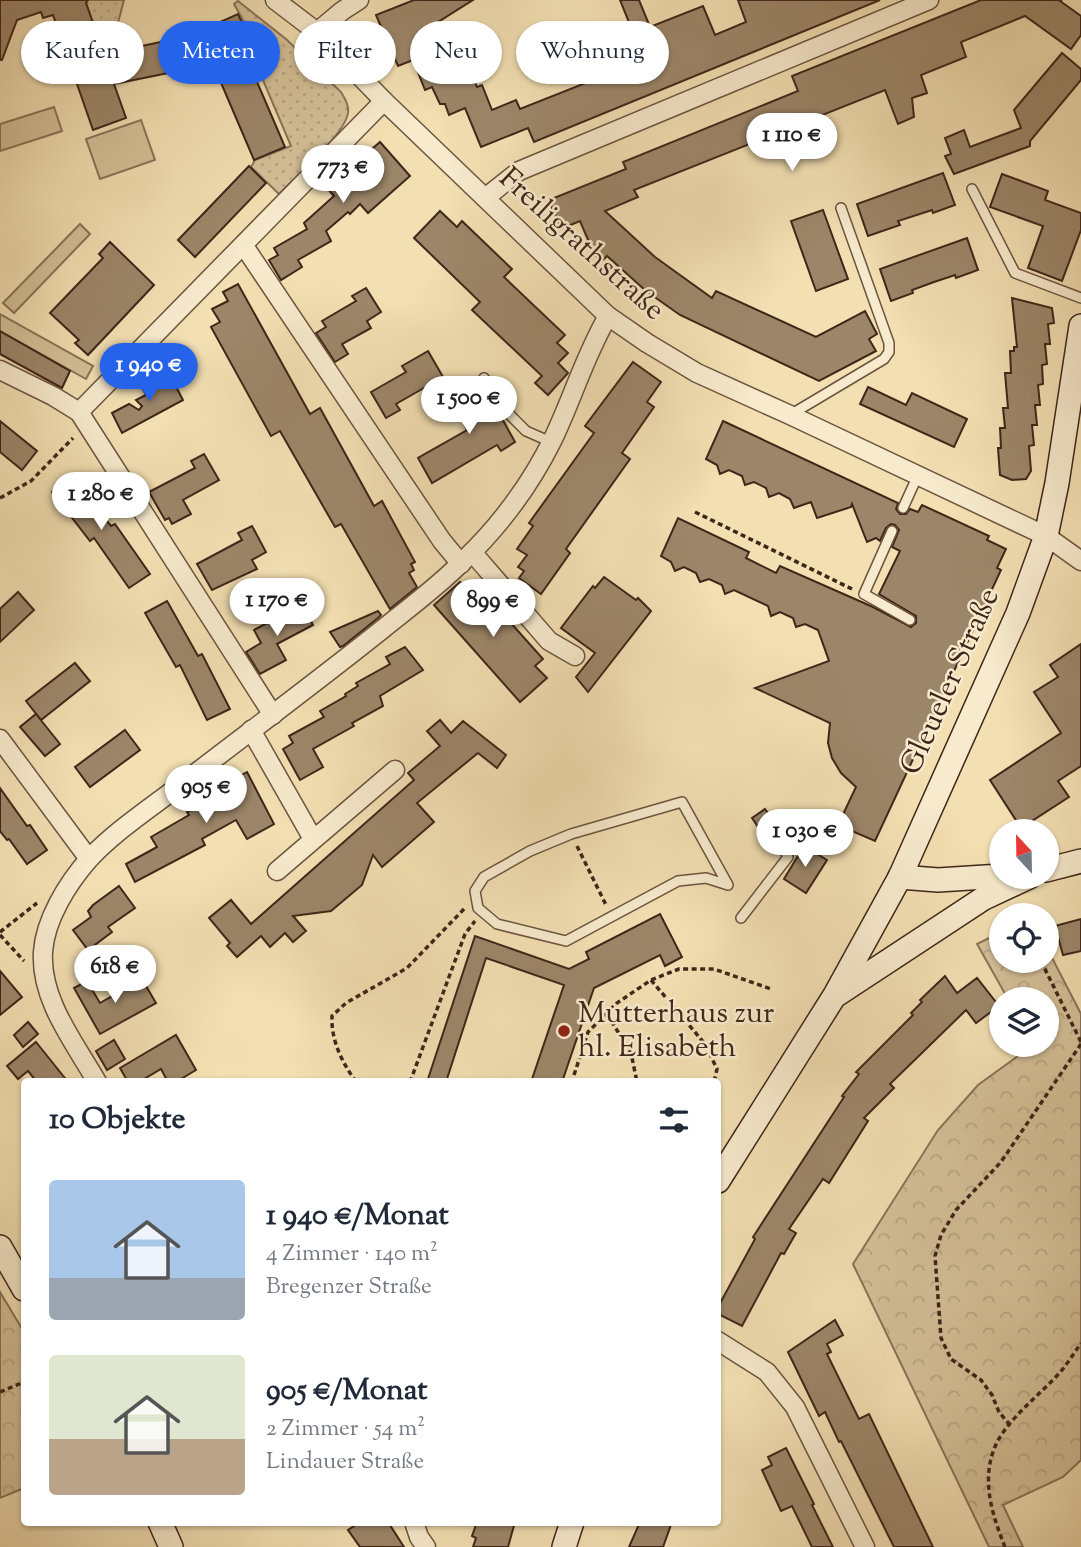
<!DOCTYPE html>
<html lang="de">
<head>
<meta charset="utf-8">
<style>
	body { margin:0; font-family:"Sorts Mill Goudy",serif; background:#f6f6f7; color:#1f2937; height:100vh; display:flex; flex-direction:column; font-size:26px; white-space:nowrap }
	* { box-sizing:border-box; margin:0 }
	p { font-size:23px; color:#747a83 }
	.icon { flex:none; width:38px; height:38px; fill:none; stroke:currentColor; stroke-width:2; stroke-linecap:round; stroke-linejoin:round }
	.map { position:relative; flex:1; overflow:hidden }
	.details { position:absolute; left:21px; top:1078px; width:700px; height:448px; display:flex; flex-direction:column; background:#fff; border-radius:7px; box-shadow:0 2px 5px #0004 }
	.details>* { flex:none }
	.hud { position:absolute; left:21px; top:21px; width:700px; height:63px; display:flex; gap:14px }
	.needle { width:46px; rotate:338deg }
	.fabs { position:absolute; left:989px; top:819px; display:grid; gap:14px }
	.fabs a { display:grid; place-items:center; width:70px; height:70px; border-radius:50%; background:#fff; box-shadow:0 2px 5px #0004; font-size:35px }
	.price { position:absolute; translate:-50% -60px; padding:0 16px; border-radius:24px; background:#fff; color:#222; font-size:23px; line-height:46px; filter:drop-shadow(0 2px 4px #0008) }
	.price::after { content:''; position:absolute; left:50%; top:42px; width:21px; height:16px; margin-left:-10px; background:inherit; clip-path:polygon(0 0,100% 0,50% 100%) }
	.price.selected { background:#2563eb; color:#fff }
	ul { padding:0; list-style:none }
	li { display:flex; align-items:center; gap:21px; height:175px; padding:0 28px }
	li span { display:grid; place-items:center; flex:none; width:196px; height:140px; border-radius:7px; color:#555 }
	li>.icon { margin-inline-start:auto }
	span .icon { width:84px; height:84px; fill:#fffc; stroke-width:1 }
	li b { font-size:30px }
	h2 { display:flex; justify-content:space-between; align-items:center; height:84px; padding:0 28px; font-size:30px }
	.chip { padding:0 24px; border-radius:32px; background:#fff; box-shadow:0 2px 5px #0004; font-size:24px; line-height:63px }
	.chip.selected { background:#2563eb; color:#fff }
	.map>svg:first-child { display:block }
	.grass { fill:url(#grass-dots); stroke:#8a7358; stroke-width:2 }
	.forest { fill:url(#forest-crowns); stroke:#8a7358; stroke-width:2 }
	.pitch { fill:#d4c098; stroke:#8a7358; stroke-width:2 }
	.building { fill:#9c8669; stroke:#3f2619; stroke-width:2 }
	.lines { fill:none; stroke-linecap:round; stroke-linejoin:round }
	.lane-casing { stroke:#6c543f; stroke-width:12 }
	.street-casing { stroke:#6c543f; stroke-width:21 }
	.secondary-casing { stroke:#3f2619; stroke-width:26 }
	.path { stroke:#3f2619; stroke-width:3.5; stroke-dasharray:5 3.5; stroke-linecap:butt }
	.lane { stroke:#f7eacd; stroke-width:9 }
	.street { stroke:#f7eacd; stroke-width:18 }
	.secondary { stroke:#f7eacd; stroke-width:23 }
	.poi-dot { fill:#8f2418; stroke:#f7eacd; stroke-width:2.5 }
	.labels { text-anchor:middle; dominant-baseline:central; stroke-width:5; stroke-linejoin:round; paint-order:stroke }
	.street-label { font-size:30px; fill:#3f2619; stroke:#f7eacd }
	.poi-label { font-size:30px; fill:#3f2619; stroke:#f7eacd; text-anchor:start }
</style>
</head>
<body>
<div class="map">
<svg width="1081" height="1547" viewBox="0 0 1081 1547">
	<defs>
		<pattern id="grass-dots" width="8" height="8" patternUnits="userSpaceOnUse" patternTransform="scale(1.75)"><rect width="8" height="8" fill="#d4c098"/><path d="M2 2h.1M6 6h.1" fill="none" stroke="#b7a582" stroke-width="1.8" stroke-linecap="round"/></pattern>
		<pattern id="forest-crowns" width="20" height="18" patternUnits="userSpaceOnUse" patternTransform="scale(1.75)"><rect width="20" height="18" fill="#d4c098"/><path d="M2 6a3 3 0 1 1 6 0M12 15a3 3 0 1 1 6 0" fill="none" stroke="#b7a582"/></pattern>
	</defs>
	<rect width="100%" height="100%" fill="#f2dfb2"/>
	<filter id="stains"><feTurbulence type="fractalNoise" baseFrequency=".00286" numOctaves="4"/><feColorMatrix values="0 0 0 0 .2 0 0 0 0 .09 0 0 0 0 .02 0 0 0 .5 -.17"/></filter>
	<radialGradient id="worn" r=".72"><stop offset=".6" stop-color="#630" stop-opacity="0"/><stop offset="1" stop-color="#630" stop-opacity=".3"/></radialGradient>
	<g class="grass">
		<path d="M85 0H124L110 53 104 54Z"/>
		<path d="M238 1 286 39 341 92C345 99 349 105 348 113 345 134 295 178 279 194L251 167 255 160 291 146 246 40 252 36 234 4Z"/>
	</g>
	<g class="forest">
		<path d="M1001 932V961H1046L1047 948 1081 1014V1460L1063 1477 1003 1505 1023 1547H989L853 1264 938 1130 978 1085 1033 1045H1046V999H1008L977 944Z"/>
		<path d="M0 1292 24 1332V1488L0 1498Z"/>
	</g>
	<g class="pitch">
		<path d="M54 107 62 131 0 151V124Z"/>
		<path d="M141 120 155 160 100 179 86 139Z"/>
		<path d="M80 224 90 234 14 313 3 303Z"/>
		<path d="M0 314 93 366 86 379 0 331Z"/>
	</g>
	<g class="building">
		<path d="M0 0H88L86 3 104 54 189 36 238 14 248 36 239 40 285 147 254 160 213 64 114 84 126 118 93 130 53 15 43 18 41 12 17 20 2 60H0Z"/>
		<path d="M414 0H473L435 24 457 78 471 72 477 87 482 85 492 110 516 100 520 109 606 75 592 40 630 25 620 0H639L650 27 703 6 715 35 746 22 738 0H880L534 142 528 128 481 147 465 108 449 115 445 104H440L432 87 425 90 413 60 398 66 376 15Z"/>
		<path d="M981 0H1062L1060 1 1081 16V35L1071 49 1025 16 961 42 966 57 921 75 927 93 912 98 914 117 898 124 885 90 634 190 638 197 605 211 655 257 712 298 716 291 816 337 865 311 877 334 869 339 876 351 819 381 680 315 646 291 607 256 602 261 594 254 580 221 561 229 549 200 626 169 623 162 798 91 792 76Z"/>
		<path d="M1062 53 1081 69V80L1030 141V146L954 174 945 156 951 154 945 138 964 130 970 147 1021 128 1014 110Z"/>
		<path d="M380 142 410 176 368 213 360 204 350 214 348 212 326 231 331 241 298 260 302 267 281 280 269 260 278 255 274 248 307 229 304 223 334 196 327 188Z"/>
		<path d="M249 166 266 183 195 257 178 240Z"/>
		<path d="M943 173 955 205 933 213 932 210 898 221 900 225 868 236 857 204Z"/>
		<path d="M1002 174 1048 191 1045 200 1081 213V230L1062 281 1028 268 1043 226 990 207Z"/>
		<path d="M823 210 848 279 816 291 791 221Z"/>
		<path d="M440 211 457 227 462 221 512 269 504 277 565 335 557 343 568 353 558 363 568 373 548 395 535 383 542 376 472 310 480 302 414 238Z"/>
		<path d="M967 238 978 270 956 278 955 275 934 282 912 290 913 293 891 301 880 269Z"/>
		<path d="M110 242 154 285 88 355 75 343 79 340 50 313 103 258 99 254Z"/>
		<path d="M238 284 310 414 320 408 374 506 382 501 415 562 411 564 414 570 409 573 417 587 390 609 341 524 335 527 280 431 271 436 211 327 220 322 212 309 228 301 223 292Z"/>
		<path d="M366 288 381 312 367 321 371 328 342 344 348 354 335 362 316 333 326 327 322 321 356 301 352 296Z"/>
		<path d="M1012 298 1052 308 1054 323 1048 324 1050 344H1045L1047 364 1042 365 1043 384 1038 385 1040 405H1035L1037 425H1032L1034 445 1029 446 1031 471 1026 479 1012 480 1000 475 998 448H1001L1000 428H1005L1003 408H1008L1005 373H1011L1010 351H1014V347H1017Z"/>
		<path d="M0 331 70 371 62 388 0 354Z"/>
		<path d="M428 351 443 377 396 404 400 410 386 418 371 392 406 372 402 366Z"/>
		<path d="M633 362 661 382 647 402 654 407 622 453 630 459 566 549 570 553 541 594 519 578 524 571 518 567 527 555 517 549 533 526 529 523 594 433 585 426Z"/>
		<path d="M169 373 183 400 122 433 112 413 129 404 139 410 142 406 136 400 146 395 142 388Z"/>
		<path d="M475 381 487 405 493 402 515 442 501 451 497 445 432 483 418 458 467 430 462 420 470 417 456 391Z"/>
		<path d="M868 387 906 405 912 393 967 419 954 447 860 404Z"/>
		<path d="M0 421 37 451 22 470 0 452Z"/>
		<path d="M723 421 898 503 896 509 900 514H906L910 509 918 512 922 505 989 536 987 540 1006 549 997 568 1001 570 875 841 838 825 856 787 841 773 832 758 828 743 830 723 755 688 829 661 818 630 805 624 796 627 793 618 780 612 771 616 768 606 734 590 725 594 722 585 709 579 700 582 696 573 684 567 675 571 671 562 661 556 678 518 749 552 746 558 776 573 780 566 873 607 911 627 916 623V616L879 594 900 551 892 547 899 530 895 525 891 524 886 528 880 541 876 538 867 542 852 504 851 507 817 518 811 502 794 508 790 499 779 493 769 497 766 488 754 482 745 485 742 476 729 470 720 474 717 465 706 459Z"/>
		<path d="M204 454 219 480 183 500 191 514 172 524 169 518 165 520 149 492 195 468 191 461Z"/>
		<path d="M71 477 111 526 115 524 150 574 129 588 94 538 90 541 52 492Z"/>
		<path d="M252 526 266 552 252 560 257 569 212 590 197 564 242 540 238 533Z"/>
		<path d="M604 577 636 600 638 598 651 611 588 692 576 677 595 653 561 628 593 586 595 588Z"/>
		<path d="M460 582 469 592 477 585 543 659 535 666 547 678 520 702 434 605Z"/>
		<path d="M18 592 34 610 0 642V609Z"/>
		<path d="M167 601 198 656 202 654 230 709 207 720 180 665 176 667 145 613Z"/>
		<path d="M302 604 313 625 277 644 286 660 260 674 246 652 261 643 254 630Z"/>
		<path d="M378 611 381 615 378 618 343 646 340 647 330 632Z"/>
		<path d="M1081 644V766L1058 781 1069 797 1021 828 990 780 1061 733 1034 692 1058 677 1050 665Z"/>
		<path d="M405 647 423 670 380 696 383 706 352 723 354 726 313 749 323 767 300 780 283 749 293 743 289 736 324 717 320 711 346 696 345 694 358 686 356 683 390 664 386 657Z"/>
		<path d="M75 663 90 681 41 720 26 701Z"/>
		<path d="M36 714 60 744 45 756 20 727Z"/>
		<path d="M440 720 451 733 463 721 506 755 497 768 478 753 417 803 434 822 382 867 373 855 362 885 331 911 293 916 306 931 293 942 285 933 270 947 261 936 237 957 227 946 230 943 209 918 231 900 251 924 414 780 408 773 440 746 427 731Z"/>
		<path d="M125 730 140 750 90 787 75 767Z"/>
		<path d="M247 772 274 824 247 839 236 820 202 839 205 845 135 882 126 864 157 847 151 837 189 815 187 812 214 798 211 792Z"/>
		<path d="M0 788 27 826 30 825 47 850 27 864 9 839 7 840 0 831Z"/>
		<path d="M765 809 776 824 763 834 752 818Z"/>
		<path d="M794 812 810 833 793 845 778 823Z"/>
		<path d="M804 846 827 860 806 893 784 879Z"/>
		<path d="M119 886 135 908 108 927 112 932 88 950 73 930 91 917 88 911 93 905Z"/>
		<path d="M660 914 682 957 665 966 660 955 594 988 562 1082H531L564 985 486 958 446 1082H427L475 936 569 969 589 959 586 952Z"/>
		<path d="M1081 919V951L1063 955 1055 926Z"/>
		<path d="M0 971 22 997 0 1015Z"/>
		<path d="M945 976 957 993 977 978 999 1006 976 1023 966 1010 890 1084 894 1088 864 1118 868 1121 829 1183 823 1179 789 1229 796 1233 784 1254 781 1253 742 1326 718 1314V1307L755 1239 753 1237 844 1097 842 1096 859 1074 856 1072 913 1015 911 1013 922 1002 920 1000Z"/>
		<path d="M142 979 156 1003 100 1034 74 988 87 981 100 1003Z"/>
		<path d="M28 1022 38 1034 23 1047 14 1035Z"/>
		<path d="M176 1035 196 1070 176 1082H168L161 1069 139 1082H128L120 1068Z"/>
		<path d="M114 1040 125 1059 107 1070 96 1051Z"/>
		<path d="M36 1042 68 1082H37L28 1071 18 1079 7 1066Z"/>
		<path d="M835 1320 843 1335 827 1344 831 1352 827 1354 859 1419 869 1414 933 1547H894L841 1441 839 1442 825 1412 819 1416 788 1352Z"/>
		<path d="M786 1448 814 1504 812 1505 833 1547H812L792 1506 781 1511 762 1470 772 1465 768 1457Z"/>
		<path d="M360 1522H388L404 1547H360L348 1530Z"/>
		<path d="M477 1522H515L508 1547H473L476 1538 472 1536Z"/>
		<path d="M640 1522H672L663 1547H629Z"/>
	</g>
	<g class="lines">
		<defs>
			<g id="lane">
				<path d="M972 189 1015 273 1081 298"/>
				<path d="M484 378 511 416 526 431 551 442"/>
				<path d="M790 415 884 359 889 352V343L841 208"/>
				<path d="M903 508 918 475"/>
				<path d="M892 531 864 594 910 620"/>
				<path d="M682 802 728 885 706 878 678 881 566 941 497 924 478 908 475 891 484 877 530 851 571 834Z"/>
				<path d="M741 918 788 857 776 834"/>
			</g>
			<g id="street">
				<path d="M275 0 317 32 384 101 608 316 647 343 697 373 790 415 1046 536 1081 561"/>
				<path d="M317 32 342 11 359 0"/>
				<path d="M485 198 519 171 929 0"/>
				<path d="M244 246 442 541 461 564"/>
				<path d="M0 370 53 396 79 412 273 715"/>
				<path d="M79 412 384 101"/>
				<path d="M472 552 549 641 575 656"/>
				<path d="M251 730 313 839"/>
				<path d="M0 739 89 859"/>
				<path d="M277 871 395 770"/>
				<path d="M97 1082C75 1043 40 1000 43 952 45 920 67 884 89 859 117 829 155 805 188 779 253 729 319 680 384 628 410 607 437 587 461 563 498 528 529 487 552 441 572 400 585 355 608 316"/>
				<path d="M718 1341 767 1372 795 1407 865 1547"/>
				<path d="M414 1522 419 1537 426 1547"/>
			</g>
			<g id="secondary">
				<path d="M1046 870 1081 861"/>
				<path d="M900 877 938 880 1001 876"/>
				<path d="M838 994 984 898 1029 877"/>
				<path d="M718 1181 835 995 900 877 1018 613 1046 536 1057 483 1081 326"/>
				<path d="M0 1247 24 1289"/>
				<path d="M160 1522 171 1547"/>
				<path d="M564 1547 572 1522"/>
			</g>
		</defs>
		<use href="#lane" class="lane-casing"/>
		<use href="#street" class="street-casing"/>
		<use href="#secondary" class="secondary-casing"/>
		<g class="path">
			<path d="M0 498 31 481 73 438"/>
			<path d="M695 512 852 589"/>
			<path d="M577 846 606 905"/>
			<path d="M1015 905 1019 915"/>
			<path d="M0 932 37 903"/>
			<path d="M0 935 24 961"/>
			<path d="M1041 961 1081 1042"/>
			<path d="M651 980 705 1044 717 1069 714 1082"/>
			<path d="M607 1014 631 1053 637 1082"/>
			<path d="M574 1075 588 1032 617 1003 651 980 679 969H714L771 989"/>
			<path d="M356 1082C342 1062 331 1041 332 1016L346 1003 407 968 465 908"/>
			<path d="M410 1082 465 934 475 921"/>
			<path d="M0 1392 24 1382"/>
			<path d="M1010 1425 999 1412 992 1395 981 1380 951 1359 941 1338 935 1256 941 1235 956 1210 1001 1162 1081 1044"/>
			<path d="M1005 1547C993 1517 982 1484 993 1452 1003 1421 1041 1395 1062 1370 1069 1361 1075 1352 1081 1343"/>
		</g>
		<use href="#lane" class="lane"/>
		<use href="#street" class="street"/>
		<use href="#secondary" class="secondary"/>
	</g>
	<circle class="poi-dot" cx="564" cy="1031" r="7"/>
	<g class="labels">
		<g class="street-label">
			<text transform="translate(581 245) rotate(42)">Freiligrathstraße</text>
			<text transform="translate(951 682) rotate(-66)">Gleueler Straße</text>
		</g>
		<g class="poi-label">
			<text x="578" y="1014">Mutterhaus zur<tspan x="578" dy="34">hl. Elisabeth</tspan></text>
		</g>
	</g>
	<rect width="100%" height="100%" filter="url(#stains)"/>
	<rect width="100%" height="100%" fill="url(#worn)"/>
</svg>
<div class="fabs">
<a><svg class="needle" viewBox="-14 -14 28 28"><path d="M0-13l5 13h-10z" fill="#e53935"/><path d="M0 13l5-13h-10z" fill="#747a83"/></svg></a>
<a><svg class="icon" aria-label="locate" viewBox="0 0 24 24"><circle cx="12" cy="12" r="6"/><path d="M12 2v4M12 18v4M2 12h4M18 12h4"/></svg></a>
<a><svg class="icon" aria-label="layers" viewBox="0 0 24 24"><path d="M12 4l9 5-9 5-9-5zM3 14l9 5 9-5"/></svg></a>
</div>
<b class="price" style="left:792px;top:173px">1 110 €</b>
<b class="price" style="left:343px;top:205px">773 €</b>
<b class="price selected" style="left:149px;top:403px">1 940 €</b>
<b class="price" style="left:469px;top:436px">1 500 €</b>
<b class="price" style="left:101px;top:532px">1 280 €</b>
<b class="price" style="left:277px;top:638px">1 170 €</b>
<b class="price" style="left:493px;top:639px">899 €</b>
<b class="price" style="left:206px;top:825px">905 €</b>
<b class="price" style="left:805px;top:869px">1 030 €</b>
<b class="price" style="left:115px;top:1005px">618 €</b>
<div class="hud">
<a class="chip">Kaufen</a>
<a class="chip selected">Mieten</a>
<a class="chip">Filter</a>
<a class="chip">Neu</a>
<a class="chip">Wohnung</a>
</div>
<section class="details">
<h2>10 Objekte<svg class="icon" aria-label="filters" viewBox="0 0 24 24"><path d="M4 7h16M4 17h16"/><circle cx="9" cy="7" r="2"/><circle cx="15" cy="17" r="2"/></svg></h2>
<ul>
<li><span style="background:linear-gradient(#a9c7e8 70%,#9aa5b1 0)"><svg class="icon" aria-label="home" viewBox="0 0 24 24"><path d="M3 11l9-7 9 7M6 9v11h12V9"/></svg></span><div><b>1 940 €/Monat</b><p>4 Zimmer · 140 m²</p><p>Bregenzer Straße</p></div></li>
<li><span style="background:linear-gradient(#dfe7d0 60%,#b9a48a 0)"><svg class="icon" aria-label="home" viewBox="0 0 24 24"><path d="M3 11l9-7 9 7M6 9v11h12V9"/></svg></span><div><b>905 €/Monat</b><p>2 Zimmer · 54 m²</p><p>Lindauer Straße</p></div></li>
</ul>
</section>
</div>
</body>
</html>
